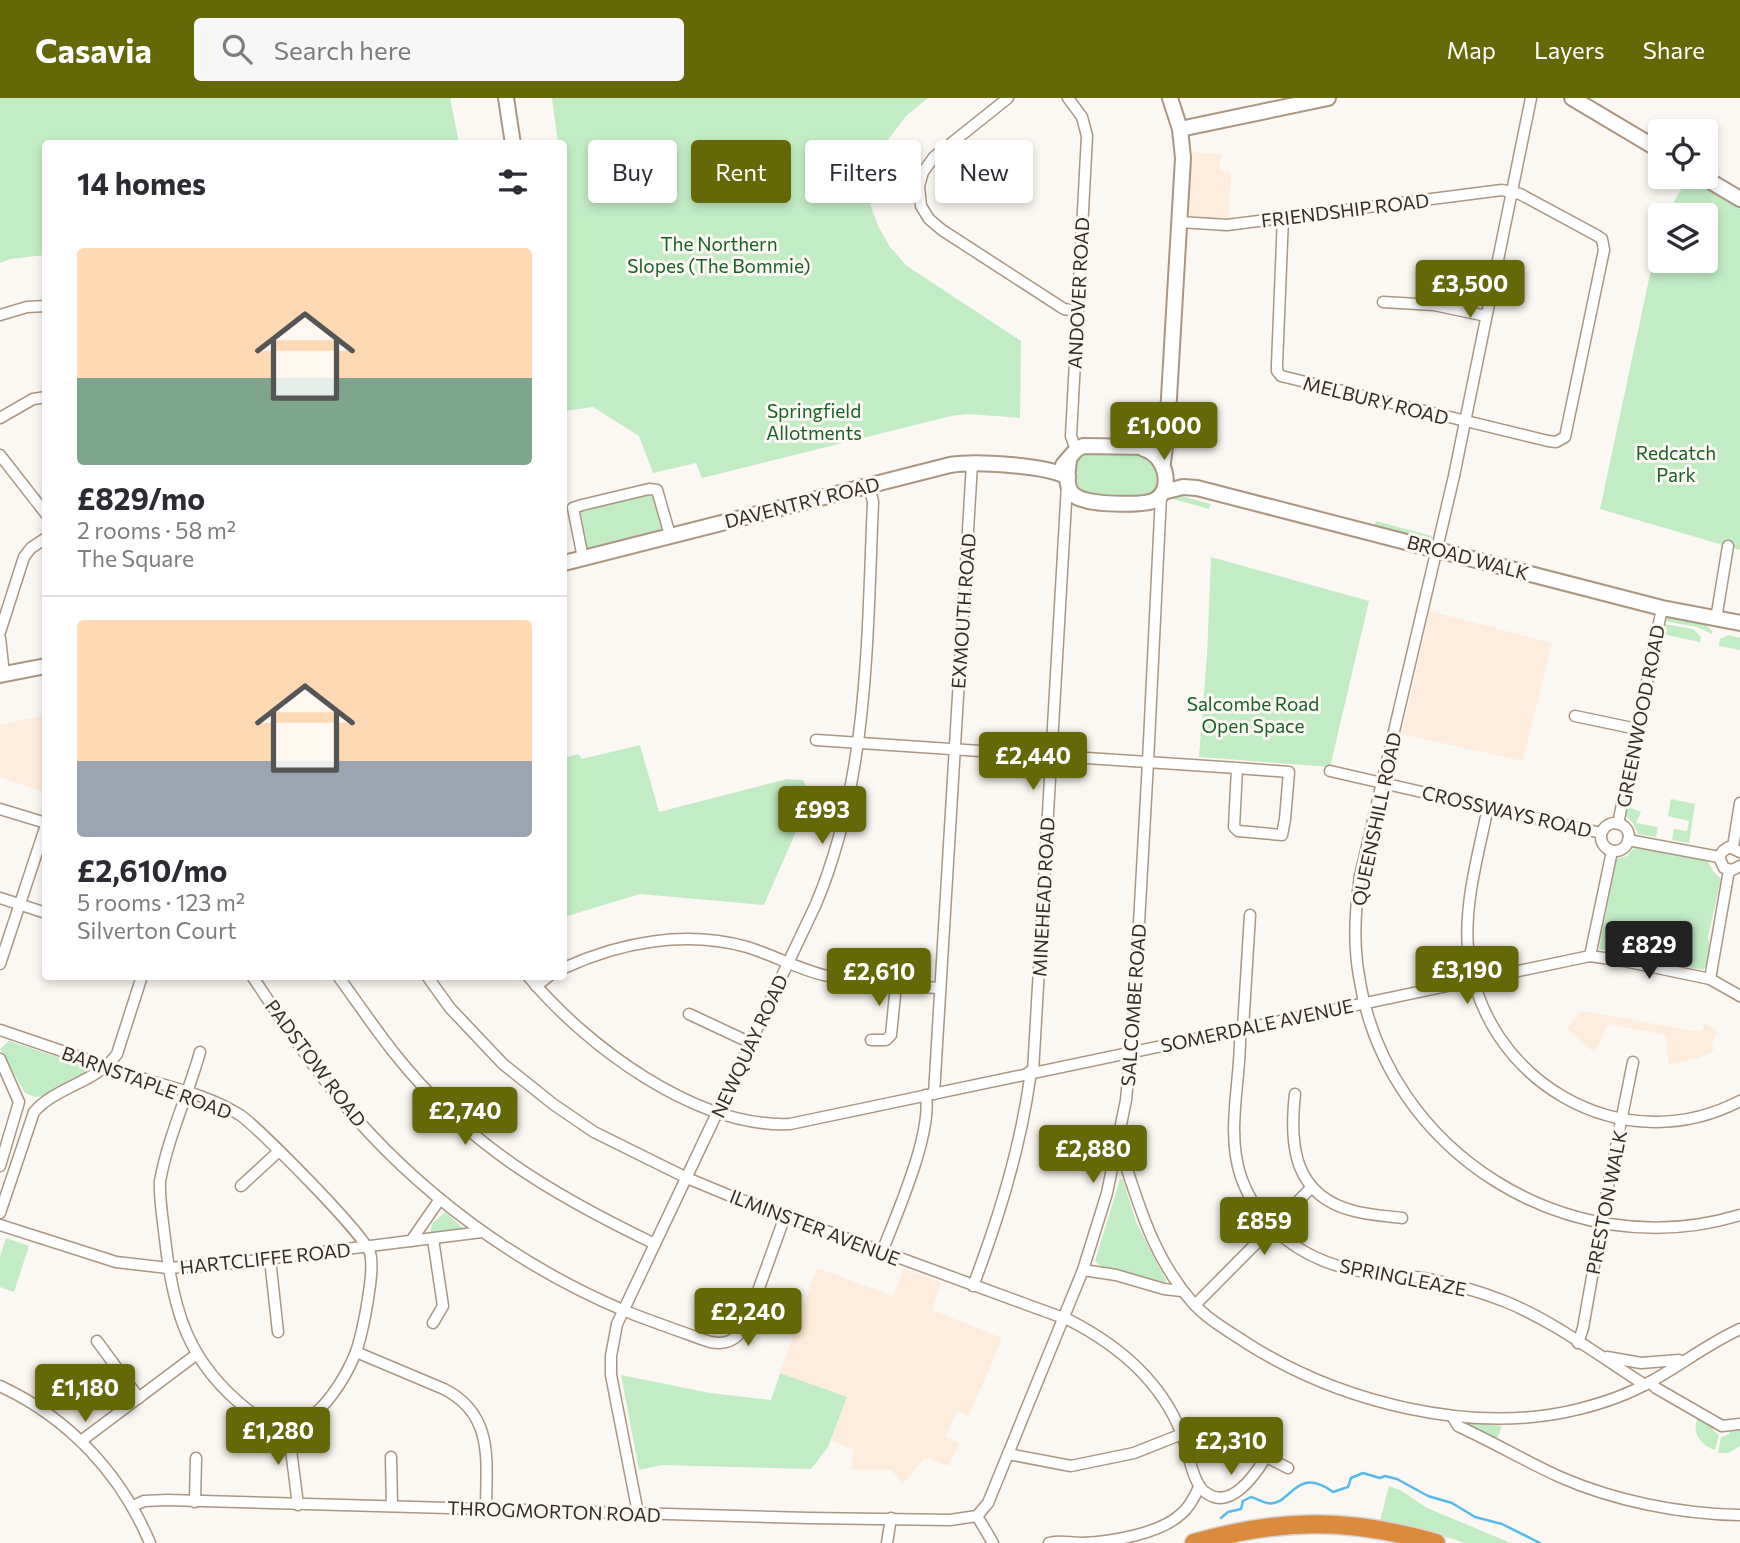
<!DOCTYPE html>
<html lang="en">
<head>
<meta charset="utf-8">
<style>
	body { margin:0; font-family:Commissioner,sans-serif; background:#f7f7f7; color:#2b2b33; height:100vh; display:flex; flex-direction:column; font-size:26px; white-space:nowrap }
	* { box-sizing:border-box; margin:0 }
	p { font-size:23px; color:#7c7c81 }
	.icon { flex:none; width:38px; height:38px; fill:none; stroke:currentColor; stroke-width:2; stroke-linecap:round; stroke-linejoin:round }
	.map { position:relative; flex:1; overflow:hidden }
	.sheet { position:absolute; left:42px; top:42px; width:525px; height:840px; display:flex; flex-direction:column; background:#fff; border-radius:7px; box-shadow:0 4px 10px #0003 }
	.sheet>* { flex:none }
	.hud { position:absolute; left:588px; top:42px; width:665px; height:63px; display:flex; gap:14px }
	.tools { position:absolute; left:1648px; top:21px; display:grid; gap:14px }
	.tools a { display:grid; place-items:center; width:70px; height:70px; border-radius:7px; background:#fff; box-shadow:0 4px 10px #0003; font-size:35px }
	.price { position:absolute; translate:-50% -60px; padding:0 16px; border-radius:7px; background:#646806; color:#fff; font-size:23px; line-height:46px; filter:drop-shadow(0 2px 4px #0008) }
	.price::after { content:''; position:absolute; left:50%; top:42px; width:21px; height:16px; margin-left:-10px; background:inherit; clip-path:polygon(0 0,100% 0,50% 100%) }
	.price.on { background:#222; color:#fff }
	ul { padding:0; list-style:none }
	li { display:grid; align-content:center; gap:14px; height:371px; padding:0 35px }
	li+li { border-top:2px solid #e1e1e2 }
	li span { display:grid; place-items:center; height:217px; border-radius:7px; color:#555 }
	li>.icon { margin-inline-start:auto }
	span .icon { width:126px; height:126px; fill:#fffc; stroke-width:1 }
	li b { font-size:30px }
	h2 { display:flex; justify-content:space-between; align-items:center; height:84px; padding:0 35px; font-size:30px }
	.chip { padding:0 24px; border-radius:7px; background:#fff; box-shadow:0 4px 10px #0003; font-size:24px; line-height:63px }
	.chip.on { background:#646806; color:#fff }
	header { display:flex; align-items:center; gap:42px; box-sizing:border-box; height:98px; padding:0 35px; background:#646806; color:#fff }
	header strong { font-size:33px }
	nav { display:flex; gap:38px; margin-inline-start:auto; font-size:24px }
	.search { width:490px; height:63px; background:#f7f7f7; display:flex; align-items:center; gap:18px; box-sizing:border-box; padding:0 24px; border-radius:7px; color:#7c7c81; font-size:26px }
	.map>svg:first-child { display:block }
	.built { fill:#feeddc }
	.green { fill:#c2ecc4 }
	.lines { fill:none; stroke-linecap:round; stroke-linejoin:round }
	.stream { stroke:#58bae8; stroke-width:2.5 }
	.street-casing { stroke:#ab9681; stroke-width:13 }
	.secondary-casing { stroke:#ab9681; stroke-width:18 }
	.highway-casing { stroke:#d7d5d3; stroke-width:21 }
	.street { stroke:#fff; stroke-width:10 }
	.secondary { stroke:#fff; stroke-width:14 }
	.highway { stroke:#da8b3d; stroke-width:18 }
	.labels { text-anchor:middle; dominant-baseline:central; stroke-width:6; stroke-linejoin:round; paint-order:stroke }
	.street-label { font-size:19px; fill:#362e25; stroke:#fbf7f2 }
	.park-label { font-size:19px; fill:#186025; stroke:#fbf7f2 }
</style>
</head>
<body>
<header>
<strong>Casavia</strong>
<div class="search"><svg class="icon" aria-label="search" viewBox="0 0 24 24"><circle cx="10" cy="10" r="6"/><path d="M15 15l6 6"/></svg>Search here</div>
<nav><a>Map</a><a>Layers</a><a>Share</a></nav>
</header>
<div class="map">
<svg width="1740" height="1445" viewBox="0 0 1740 1445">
	<rect width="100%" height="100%" fill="#fbf7f2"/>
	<g class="built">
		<path d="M1191 54 1221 56 1220 72 1231 74 1229 120H1196L1189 116Z"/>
		<path d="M1430 513 1552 545 1523 663 1402 636Z"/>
		<path d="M45 617V694L0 679V627Z"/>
		<path d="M1581 913 1695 933H1701L1705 925 1717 933 1712 946 1714 952 1701 959 1668 967 1666 937 1608 926 1595 955 1567 931Z"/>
		<path d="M817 1170 893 1198 904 1171 941 1185 932 1212 1002 1240 969 1318 957 1313 945 1339 959 1345 949 1368 925 1360 903 1386 891 1372 851 1371 854 1352 831 1343 847 1299 780 1275Z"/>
	</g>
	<g class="green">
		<path d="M0 0H450L459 45 46 46 45 157 10 161 0 165Z"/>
		<path d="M552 0H928L906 18 875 59 869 76 868 100 878 128 890 149 907 168 1021 243 1020 320 968 316 951 318 702 380 696 365 653 375 639 338 593 309 564 313V46L558 45Z"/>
		<path d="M1688 80 1740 111V452L1600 411 1661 125V163H1706V117H1666Z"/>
		<path d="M1085 353 1139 355 1154 363C1165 398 1150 400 1120 399 1103 399 1091 399 1076 391L1072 380 1076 360Z"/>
		<path d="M656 393 665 434 586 454 577 418 584 410Z"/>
		<path d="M1178 397 1211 406 1209 411 1173 401Z"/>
		<path d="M1376 423 1432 438 1431 445 1374 429Z"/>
		<path d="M1211 459 1369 503 1330 669 1199 659 1207 558Z"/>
		<path d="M1668 517 1703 524 1712 533V536L1697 529 1665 523Z"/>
		<path d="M1665 526 1693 531 1701 539 1700 544 1662 536Z"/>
		<path d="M1729 537 1740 540V552L1719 548 1720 541Z"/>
		<path d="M640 647 659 714 787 681 803 682 811 699 764 807 640 796 564 819V660L578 656 582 661Z"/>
		<path d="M1671 701 1695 706 1689 745 1672 742 1674 731 1687 733 1689 723 1668 718Z"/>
		<path d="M1628 709 1641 714 1636 725 1658 729 1656 739 1638 736 1633 725 1626 718Z"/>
		<path d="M1635 749 1707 762 1713 773 1721 781 1708 839C1711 848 1710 864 1703 872L1599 851 1616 761 1627 758Z"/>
		<path d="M9 943 85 968 87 975 42 998 35 999 25 995 0 951Z"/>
		<path d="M1120 1081 1123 1082 1136 1124 1166 1182 1165 1185 1101 1169 1095 1163Z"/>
		<path d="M445 1114 464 1131 430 1135 432 1126Z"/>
		<path d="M6 1140 29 1148 14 1194 0 1189V1159Z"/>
		<path d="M780 1275 847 1299 828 1349 811 1371 662 1367 639 1372 621 1277 710 1295 771 1302Z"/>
		<path d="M1699 1318 1712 1325 1713 1332 1719 1337 1715 1352C1700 1347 1690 1333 1699 1318Z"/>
		<path d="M1466 1325 1468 1324 1502 1328 1497 1341Z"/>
		<path d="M1740 1330V1348L1728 1355H1718L1721 1339 1728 1337 1733 1331Z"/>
		<path d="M1389 1388 1400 1392 1427 1410 1511 1445H1465L1437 1436 1380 1423Z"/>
	</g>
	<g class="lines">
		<path class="stream" d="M1221 1420 1228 1414 1241 1411 1243 1403 1251 1399C1256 1400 1261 1404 1267 1405 1291 1410 1294 1366 1333 1394L1348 1389 1351 1380 1363 1375 1380 1380 1385 1378 1397 1381 1428 1398 1452 1405 1475 1419 1502 1426 1540 1445"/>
		<defs>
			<g id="street">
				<path d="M1008 0 934 59 923 74 919 88 921 108 929 121 942 132 1064 211 1077 213"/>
				<path d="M1068 0 1082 19 1087 38 1071 338 1076 352"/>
				<path d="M1531 0 1454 378 1360 778C1355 811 1353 845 1359 878 1386 1055 1570 1169 1740 1117"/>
				<path d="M1179 124 1227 127 1502 92 1520 96 1596 137 1602 141 1604 152 1565 339 1556 344 1548 343 1281 278 1277 273V267L1283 119"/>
				<path d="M1383 204 1434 207 1486 218"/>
				<path d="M0 217 27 209 46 208"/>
				<path d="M0 320 33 301 46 299"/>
				<path d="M0 357 46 416"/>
				<path d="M583 460 573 410 582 407 649 391 657 392 670 437"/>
				<path d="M1716 521 1728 448"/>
				<path d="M0 534 24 459 31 450 46 440"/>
				<path d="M0 540 4 576"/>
				<path d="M1575 618 1637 631"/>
				<path d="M816 642 1237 670 1234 729 1238 733 1282 737 1285 721 1289 674 1237 670"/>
				<path d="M1330 673 1601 735"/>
				<path d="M1488 709C1479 754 1464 804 1468 851 1481 982 1621 1065 1740 1003"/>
				<path d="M0 711 46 725"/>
				<circle cx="1615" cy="739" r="14"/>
				<path d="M1618 726 1662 510"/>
				<path d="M1628 742 1719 759"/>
				<path d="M1733 749 1740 705"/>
				<path d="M1612 753 1590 858 1624 863 1710 881 1729 772"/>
				<path d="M1740 754 1729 749 1723 753 1719 759 1724 770 1732 772 1740 768"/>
				<path d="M0 800 46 815"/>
				<path d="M0 866 46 727"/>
				<path d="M564 870C621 844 685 832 747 849 773 857 796 870 823 877 861 886 901 888 940 890"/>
				<path d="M252 878C281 921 309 964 342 1004 417 1094 516 1167 625 1213 653 1224 682 1234 710 1244 726 1247 735 1243 745 1229L785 1118"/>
				<path d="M338 878C357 904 375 931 395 956 467 1047 553 1097 655 1146"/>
				<path d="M427 878 450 910 503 966 553 1006 594 1034 687 1080 728 1097 1069 1222C1118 1247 1160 1282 1181 1334 1188 1350 1192 1385 1205 1394 1230 1414 1255 1377 1266 1359"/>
				<path d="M528 878C586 948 696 1030 790 1026L1590 858"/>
				<path d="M1710 881 1740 898"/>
				<path d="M536 888 549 878"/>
				<path d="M689 916 751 945"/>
				<path d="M1243 930 1250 817"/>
				<path d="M1240 931C1242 979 1225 1032 1241 1079 1259 1130 1302 1161 1354 1172 1376 1177 1400 1176 1423 1180 1450 1185 1478 1193 1504 1203 1554 1223 1599 1258 1645 1287"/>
				<path d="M0 932C47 948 94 964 141 980 174 990 210 998 240 1017 259 1030 365 1137 370 1155 373 1165 371 1177 370 1187 367 1209 363 1233 356 1254 346 1279 323 1318 296 1326 276 1332 263 1323 248 1312 188 1265 173 1213 165 1141 163 1122 159 1102 160 1083 168 1039 188 997 200 954"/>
				<path d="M871 942H886L891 937 896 887"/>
				<path d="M0 961 19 1004 0 1068"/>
				<path d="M1033 974 1067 387"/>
				<path d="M934 996 972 366"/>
				<path d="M1295 996C1289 1048 1294 1098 1354 1113 1369 1117 1386 1118 1402 1120"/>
				<path d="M1115 1061 1120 1062 1126 1068C1142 1118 1157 1164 1193 1205 1208 1222 1230 1234 1248 1246 1340 1304 1472 1338 1579 1311 1603 1305 1627 1297 1648 1285 1680 1268 1707 1246 1740 1231"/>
				<path d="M241 1088 279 1053"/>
				<path d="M0 1115 34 1014C57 988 96 985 117 956L142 878"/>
				<path d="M0 1127 116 1164 168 1170 226 1166 482 1134"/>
				<path d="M433 1141 443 1208 433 1225"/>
				<path d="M411 1143 440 1101"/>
				<path d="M882 1154C897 1115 932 1037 926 997"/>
				<path d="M270 1161 278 1234"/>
				<path d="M1083 1172 1116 1177 1164 1191 1182 1193"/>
				<path d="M973 1188C999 1120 1020 1052 1030 980L1029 974"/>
				<path d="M1195 1207 1312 1089"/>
				<path d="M97 1243 139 1300"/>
				<path d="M1578 1245 1583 1230 1608 1088 1633 964"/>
				<path d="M356 1254 444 1291C495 1317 486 1364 486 1411"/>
				<path d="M1607 1259 1641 1265 1679 1262"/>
				<path d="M1650 1284 1656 1290 1722 1328 1740 1326"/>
				<path d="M0 1288C69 1320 121 1376 150 1445"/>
				<path d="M1452 1318 1458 1328C1493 1344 1525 1363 1560 1379 1615 1403 1680 1416 1740 1417"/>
				<path d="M288 1328 298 1407"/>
				<path d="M81 1343 197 1256"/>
				<path d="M1247 1349 1288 1370"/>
				<path d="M1008 1356 1071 1368 1134 1355 1182 1336"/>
				<path d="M391 1359 392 1408"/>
				<path d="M195 1404 196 1360"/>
				<path d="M133 1408 144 1403 167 1402 808 1420 950 1422 977 1418"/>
				<path d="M638 1415 611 1277V1258L617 1226 816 806C869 680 867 539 873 404L869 387"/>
				<path d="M977 1418 988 1405 1083 1172 1107 1095 1126 1002 1134 915 1148 664 1161 397"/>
				<path d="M977 1418 993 1445"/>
				<path d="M887 1445 891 1420"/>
				<path d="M1049 1445C1061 1442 1070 1445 1082 1445 1110 1444 1160 1436 1181 1416 1189 1410 1195 1398 1199 1389"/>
			</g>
			<g id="secondary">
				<path d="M506 0 513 46"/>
				<path d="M1572 0 1661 53"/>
				<path d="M1180 31 1328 0"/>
				<path d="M1703 79 1740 101"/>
				<path d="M1069 362C1068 372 1065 385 1071 394 1074 398 1080 401 1085 402 1097 406 1145 408 1155 402 1174 392 1166 357 1144 351"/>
				<path d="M1163 364 1167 334 1183 60 1180 31 1170 0"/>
				<path d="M1063 367 1076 352 1083 348 1153 349"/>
				<path d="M1163 394 1183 389 1197 390 1662 510 1740 525"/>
				<path d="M564 465 950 367C976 363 1045 367 1068 379"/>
				<path d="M0 577 46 568"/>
			</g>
			<path id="highway" d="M1194 1445C1281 1420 1350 1420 1436 1445"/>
		</defs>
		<use href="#street" class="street-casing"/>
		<use href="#secondary" class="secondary-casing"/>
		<use href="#highway" class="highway-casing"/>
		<use href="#street" class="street"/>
		<use href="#secondary" class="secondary"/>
		<use href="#highway" class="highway"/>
	</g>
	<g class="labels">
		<g class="street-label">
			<text transform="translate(1345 112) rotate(-7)">FRIENDSHIP ROAD</text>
			<text transform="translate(1078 195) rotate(-87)">ANDOVER ROAD</text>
			<text transform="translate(1376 302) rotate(14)">MELBURY ROAD</text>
			<text transform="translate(802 404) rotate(-14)">DAVENTRY ROAD</text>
			<text transform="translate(1468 459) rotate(15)">BROAD WALK</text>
			<text transform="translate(963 513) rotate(-86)">EXMOUTH ROAD</text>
			<text transform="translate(1640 618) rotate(-79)">GREENWOOD ROAD</text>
			<text transform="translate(1507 713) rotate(13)">CROSSWAYS ROAD</text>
			<text transform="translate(1376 721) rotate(-78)">QUEENSHILL ROAD</text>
			<text transform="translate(1043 799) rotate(-87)">MINEHEAD ROAD</text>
			<text transform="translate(1133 907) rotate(-86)">SALCOMBE ROAD</text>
			<text transform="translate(1257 927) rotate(-12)">SOMERDALE AVENUE</text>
			<text transform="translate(749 948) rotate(-65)">NEWQUAY ROAD</text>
			<text transform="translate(316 965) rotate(53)">PADSTOW ROAD</text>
			<text transform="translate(147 984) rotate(20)">BARNSTAPLE ROAD</text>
			<text transform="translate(1606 1104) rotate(-79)">PRESTON WALK</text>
			<text transform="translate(815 1129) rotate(21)">ILMINSTER AVENUE</text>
			<text transform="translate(265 1160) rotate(-6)">HARTCLIFFE ROAD</text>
			<text transform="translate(1403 1179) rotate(11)">SPRINGLEAZE</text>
			<text transform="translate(554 1413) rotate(2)">THROGMORTON ROAD</text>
		</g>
		<g class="park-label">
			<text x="719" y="145">The Northern<tspan x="719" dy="22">Slopes (The Bommie)</tspan></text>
			<text x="814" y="312">Springfield<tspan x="814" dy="22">Allotments</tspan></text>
			<text x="1676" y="354">Redcatch<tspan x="1676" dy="22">Park</tspan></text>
			<text x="1253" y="605">Salcombe Road<tspan x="1253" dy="22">Open Space</tspan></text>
		</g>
	</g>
</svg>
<div class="tools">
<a><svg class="icon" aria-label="locate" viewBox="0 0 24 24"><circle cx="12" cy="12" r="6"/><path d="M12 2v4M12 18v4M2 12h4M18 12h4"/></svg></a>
<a><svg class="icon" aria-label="layers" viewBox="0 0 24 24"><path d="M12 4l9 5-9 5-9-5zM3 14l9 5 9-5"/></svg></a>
</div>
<b class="price" style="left:1470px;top:222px">£3,500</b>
<b class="price" style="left:1164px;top:364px">£1,000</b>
<b class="price" style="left:1033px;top:694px">£2,440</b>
<b class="price" style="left:822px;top:748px">£993</b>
<b class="price on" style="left:1649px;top:883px">£829</b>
<b class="price" style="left:1467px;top:908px">£3,190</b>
<b class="price" style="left:879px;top:910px">£2,610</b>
<b class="price" style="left:465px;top:1049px">£2,740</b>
<b class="price" style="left:1093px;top:1087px">£2,880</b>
<b class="price" style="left:1264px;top:1159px">£859</b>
<b class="price" style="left:748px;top:1250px">£2,240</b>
<b class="price" style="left:85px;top:1326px">£1,180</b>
<b class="price" style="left:278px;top:1369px">£1,280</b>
<b class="price" style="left:1231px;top:1379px">£2,310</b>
<div class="hud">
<a class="chip">Buy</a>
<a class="chip on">Rent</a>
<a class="chip">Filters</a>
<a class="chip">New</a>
</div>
<section class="sheet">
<h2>14 homes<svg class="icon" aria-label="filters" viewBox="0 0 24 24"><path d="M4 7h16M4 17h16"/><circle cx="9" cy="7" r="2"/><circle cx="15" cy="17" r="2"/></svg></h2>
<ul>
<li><span style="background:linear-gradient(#ffd9b3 60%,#7fa58c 0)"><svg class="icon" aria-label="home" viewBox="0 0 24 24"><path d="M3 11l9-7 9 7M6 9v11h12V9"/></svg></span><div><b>£829/mo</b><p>2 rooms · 58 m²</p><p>The Square</p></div></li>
<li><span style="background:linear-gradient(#ffd9b3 65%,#9aa5b1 0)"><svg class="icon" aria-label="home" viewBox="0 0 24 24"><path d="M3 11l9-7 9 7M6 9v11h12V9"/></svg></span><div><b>£2,610/mo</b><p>5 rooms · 123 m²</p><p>Silverton Court</p></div></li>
</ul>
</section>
</div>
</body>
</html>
